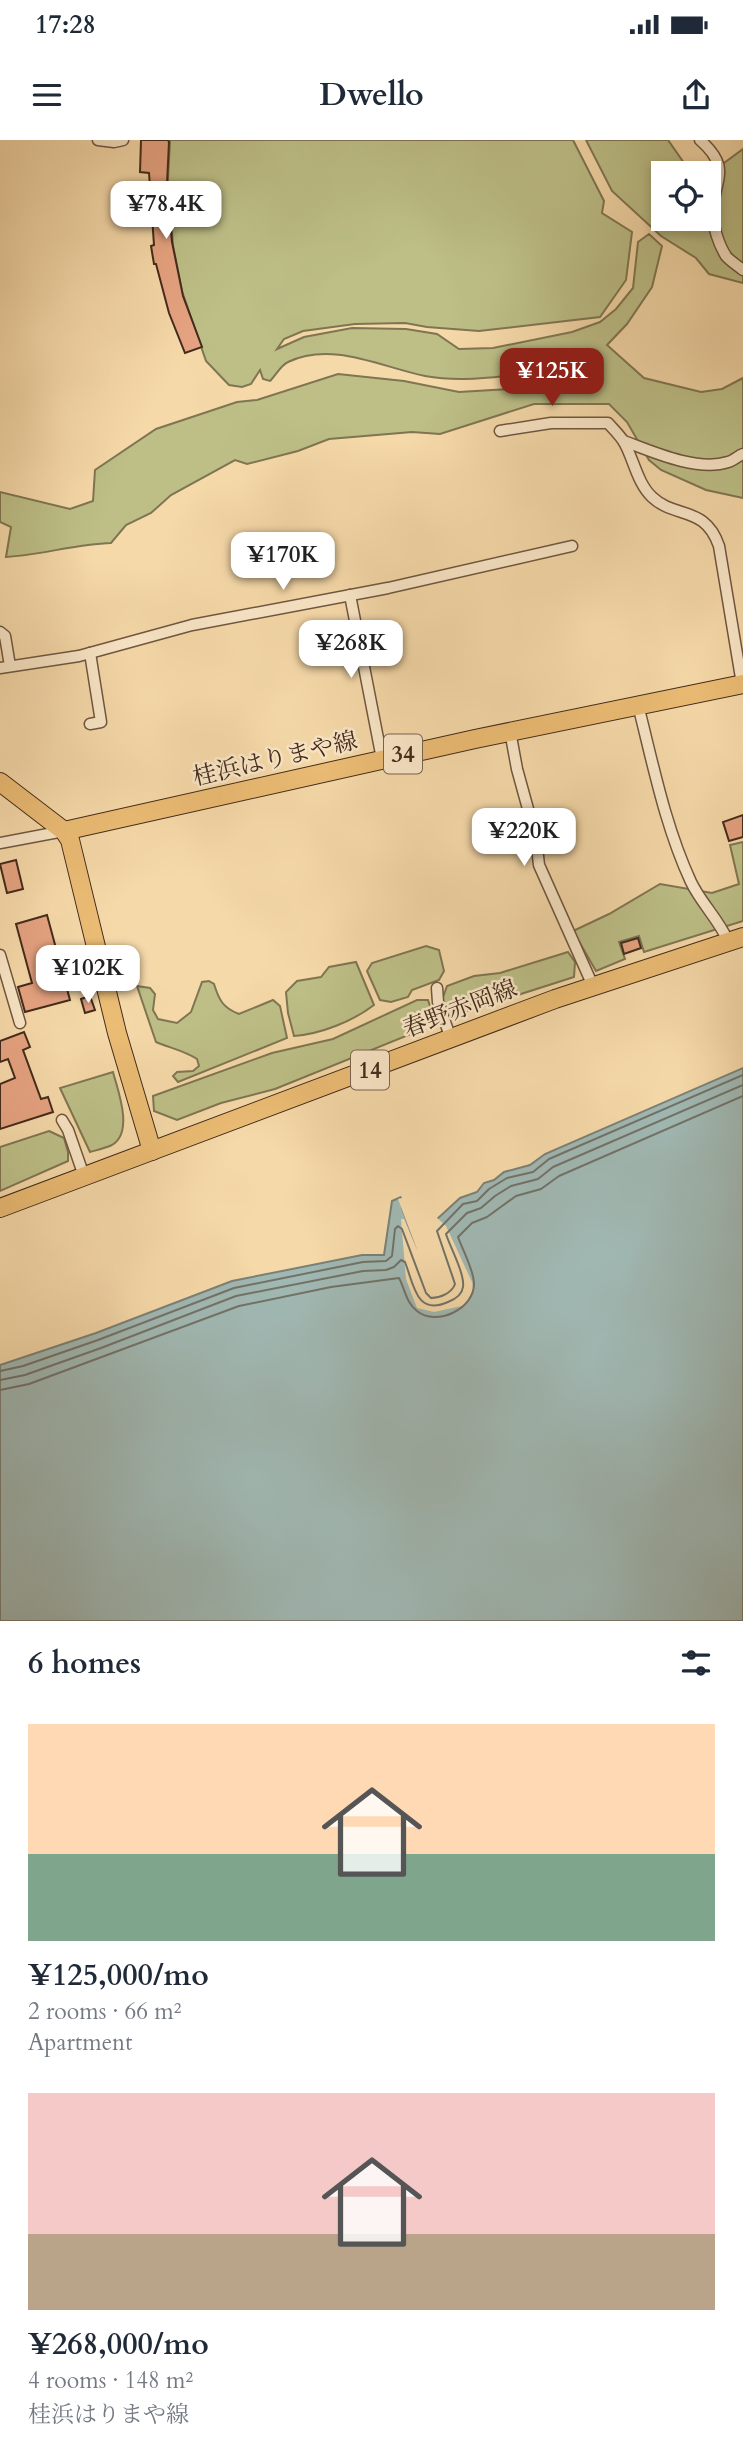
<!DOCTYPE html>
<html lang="en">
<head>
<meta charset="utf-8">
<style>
	body { margin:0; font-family:Cardo,"Noto Serif JP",serif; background:#f2f2f3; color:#1f2937; height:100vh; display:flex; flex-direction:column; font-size:26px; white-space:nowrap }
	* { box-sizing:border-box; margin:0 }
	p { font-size:23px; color:#747a83 }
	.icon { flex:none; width:38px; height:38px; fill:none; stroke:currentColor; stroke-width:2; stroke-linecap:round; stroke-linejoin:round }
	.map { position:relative; height:1481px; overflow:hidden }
	.drawer { display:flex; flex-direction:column; background:#fff; flex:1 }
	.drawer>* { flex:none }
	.buttons { position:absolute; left:651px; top:21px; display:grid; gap:14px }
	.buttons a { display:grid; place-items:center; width:70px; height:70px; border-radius:0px; background:#fff; box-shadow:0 4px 10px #0003; font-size:35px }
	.price { position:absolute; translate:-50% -60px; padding:0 16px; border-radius:14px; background:#fff; color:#222; font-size:23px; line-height:46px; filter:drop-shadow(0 2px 4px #0008) }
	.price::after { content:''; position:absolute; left:50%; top:42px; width:21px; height:16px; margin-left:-10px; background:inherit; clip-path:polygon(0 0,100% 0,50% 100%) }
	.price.selected { background:#8f2418; color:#fff }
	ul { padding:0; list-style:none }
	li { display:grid; align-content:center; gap:14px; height:371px; padding:0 28px }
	li span { display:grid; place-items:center; height:217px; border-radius:0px; color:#555 }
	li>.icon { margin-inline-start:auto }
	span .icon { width:126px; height:126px; fill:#fffc; stroke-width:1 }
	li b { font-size:30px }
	h2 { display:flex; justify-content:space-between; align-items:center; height:84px; padding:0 28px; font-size:30px }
	.status { display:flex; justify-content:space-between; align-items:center; height:49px; padding:0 35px; background:#fff; direction:ltr }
	.status svg { height:19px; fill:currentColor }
	header { display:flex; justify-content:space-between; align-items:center; height:91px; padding:0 28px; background:#fff; font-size:32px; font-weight:700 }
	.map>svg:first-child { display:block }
	.green { fill:#bdbf87; stroke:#807552; stroke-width:2 }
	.water { fill:#a0b8b3; stroke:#7b8077; stroke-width:2 }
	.pier { fill:#f6d9a9 }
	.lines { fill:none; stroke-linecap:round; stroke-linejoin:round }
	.shore { stroke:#727268; stroke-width:2 }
	.building { fill:#e6a381; stroke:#432b1c; stroke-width:2 }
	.minor-casing { stroke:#70563f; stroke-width:13 }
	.primary-casing { stroke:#432b1c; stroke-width:20 }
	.minor { stroke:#f9e6c7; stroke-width:10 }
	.primary { stroke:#ebbc74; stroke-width:18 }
	.labels { text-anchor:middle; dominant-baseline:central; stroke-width:5; stroke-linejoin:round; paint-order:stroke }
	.shield { fill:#f9e6c7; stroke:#7a634f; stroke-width:2 }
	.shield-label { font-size:23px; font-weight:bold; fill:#432b1c }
	.street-label { font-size:24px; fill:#432b1c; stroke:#f9e6c7 }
</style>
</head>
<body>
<div class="status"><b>17:28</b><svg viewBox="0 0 49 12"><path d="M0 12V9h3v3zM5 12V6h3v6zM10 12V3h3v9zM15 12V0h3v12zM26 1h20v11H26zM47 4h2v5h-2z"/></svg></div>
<header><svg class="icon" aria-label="menu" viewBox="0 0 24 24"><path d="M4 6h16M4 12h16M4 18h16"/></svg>Dwello<svg class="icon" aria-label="share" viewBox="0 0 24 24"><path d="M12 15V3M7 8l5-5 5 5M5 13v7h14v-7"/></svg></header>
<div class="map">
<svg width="743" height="1481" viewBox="0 0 743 1481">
	<rect width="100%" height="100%" fill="#f6d9a9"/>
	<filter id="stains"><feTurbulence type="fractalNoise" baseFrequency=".00286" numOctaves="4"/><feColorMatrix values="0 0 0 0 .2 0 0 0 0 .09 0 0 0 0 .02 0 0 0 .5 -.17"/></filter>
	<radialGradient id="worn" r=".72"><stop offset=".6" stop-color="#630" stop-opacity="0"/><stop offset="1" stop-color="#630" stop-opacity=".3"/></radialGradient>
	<g class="green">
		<path d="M170 0H573L604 61 602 73 632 92 626 140 600 177 479 191 427 187 405 183 355 184 303 191 284 199 277 209 304 197 352 188 406 189 437 194 459 209 493 208 572 192 600 182 616 169 633 148 638 102 649 94 662 106 652 147 627 184 607 205 644 238 701 252 722 249 743 238V358L706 350 661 330 649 320 627 282 609 264H534L440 294 412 292 329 299 298 311 247 324 235 320 171 355 151 373 126 385 111 403C76 404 41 415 6 417L11 387 0 382V352L70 369 93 361 95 330 156 289 237 262 257 260 338 234 404 241 459 252 509 249 506 236C478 239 452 241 425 236 381 227 332 201 288 222 281 225 276 235 270 241L263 239 260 230 251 244 242 247 229 245 206 221 182 151 173 106 168 39Z"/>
		<path d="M586 0H668L691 33H663V79H709V41L724 23 743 9V143L709 134 696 118 661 96 612 51Z"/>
		<path d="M743 702V781L644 812 639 796 619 802 625 819 596 831 573 791 609 774 660 744 712 753 739 744 730 705Z"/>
		<path d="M426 806 439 810 444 831 439 840 412 850 408 857 391 862 380 860 367 831 372 823Z"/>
		<path d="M568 812 575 822 574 837 455 875 442 860 447 846 474 836 500 833Z"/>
		<path d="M356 822 374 865C353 881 321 894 294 896L288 873 286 852 297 841 321 837 329 827Z"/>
		<path d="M209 841 214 844C219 860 223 868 239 874L273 860 280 866 287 898 178 942 173 936 177 932 193 931 199 926 197 919C185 911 170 908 156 902L137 846 150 848 155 854 153 870 158 879 177 883 191 872 202 842Z"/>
		<path d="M417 860H428L434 878 421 890 275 949 221 963 177 980 154 971 153 956 272 913 333 899Z"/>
		<path d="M113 932C118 951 134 992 112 1005 106 1008 97 1010 90 1012L60 948Z"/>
		<path d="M49 991 64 998 68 1012V1021L0 1051V1007Z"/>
	</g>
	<path class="water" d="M743 928V1481H0V1225L96 1193 232 1141 362 1115H384L392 1061 401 1057 402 1068 433 1151 448 1145 437 1079 460 1058 477 1052 484 1043 494 1040 504 1032 530 1025 545 1014Z"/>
	<path class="pier" d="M400 1054 405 1056V1068L435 1147 444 1143 425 1090 435 1076 446 1086 472 1142 473 1149 466 1165 434 1172 417 1168 406 1139 401 1079H404L418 1112 398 1059 402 1058Z"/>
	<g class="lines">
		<g class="shore">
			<path d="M0 1231 23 1226 98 1200 234 1148 363 1122 386 1121 392 1116 395 1089 398 1086 402 1089 426 1153 431 1158C440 1158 452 1153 455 1144L437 1091 463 1064 477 1061 489 1049 507 1038 533 1032 549 1019 743 935"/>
			<path d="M0 1240 25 1235 101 1208 236 1156 363 1131 386 1130 394 1127 401 1120 405 1122C414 1145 416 1176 448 1162 456 1159 462 1155 463 1147 465 1134 450 1107 446 1094L467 1073 481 1068 495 1056 511 1046 538 1039 553 1027 743 945"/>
			<path d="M0 1250 29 1244 239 1166 331 1147 399 1138C405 1149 406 1163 417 1171 436 1187 475 1169 474 1143 473 1128 463 1111 458 1097L472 1083 487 1077 516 1056 541 1049 559 1036 743 956"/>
		</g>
	</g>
	<g class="building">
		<path d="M141 0H168L169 2 167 44 172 102 183 156 202 207 185 213 169 173 156 124H154L151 106 154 105 149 33 140 32Z"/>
		<path d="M743 675V697L729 701 723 682Z"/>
		<path d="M16 720 23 749 7 753 0 724Z"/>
		<path d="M47 775 70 860 25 872 18 847 32 843 16 784Z"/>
		<path d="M638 798 641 808 624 814 621 803Z"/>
		<path d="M90 856 95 870 85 873 81 859Z"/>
		<path d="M24 892 30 907 23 910 41 959 48 957 53 972 0 989V944L15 938 8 919 0 922V901Z"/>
	</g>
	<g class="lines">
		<defs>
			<g id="minor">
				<path d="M98 0 114 2 123 0"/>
				<path d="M700 0C734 30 712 40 713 75 713 87 719 105 726 116 730 121 738 126 743 130"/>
				<path d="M500 291 551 283H608C614 290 621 296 625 304 634 321 638 344 652 357 675 379 705 365 719 406L742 544"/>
				<path d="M624 301C653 312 698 332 728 322 733 321 738 316 743 314"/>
				<path d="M350 455 382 619"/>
				<path d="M0 492 5 496 10 526"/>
				<path d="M90 513 101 582 90 584"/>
				<path d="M0 528 79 516 192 485 388 448 572 406"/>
				<path d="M638 565C653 624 665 686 691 742 701 763 719 780 728 801"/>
				<path d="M510 591 517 629 536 698 539 725 593 846"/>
				<path d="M0 703 64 691"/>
				<path d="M0 815 20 883"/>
				<path d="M437 848 438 862 451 899"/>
				<path d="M62 980 68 990 84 1036"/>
			</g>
			<g id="primary">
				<path d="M0 642 64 691 70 700 117 893 152 1011"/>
				<path d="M64 691 475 599 743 544"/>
				<path d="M0 1068 555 859 743 797"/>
			</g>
		</defs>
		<use href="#minor" class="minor-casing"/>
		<use href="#primary" class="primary-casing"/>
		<use href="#minor" class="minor"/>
		<use href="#primary" class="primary"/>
	</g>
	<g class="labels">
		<g class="shield">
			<rect x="384" y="594.5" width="38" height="39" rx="5"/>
			<rect x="351" y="910.5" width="38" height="39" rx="5"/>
		</g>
		<g class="shield-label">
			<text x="403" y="614">34</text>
			<text x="370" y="930">14</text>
		</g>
		<g class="street-label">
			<text transform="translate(275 619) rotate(-13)">桂浜はりまや線</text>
			<text transform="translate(460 869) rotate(-21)">春野赤岡線</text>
		</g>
	</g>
	<rect width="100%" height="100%" filter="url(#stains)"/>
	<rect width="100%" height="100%" fill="url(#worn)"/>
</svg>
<div class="buttons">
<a><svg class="icon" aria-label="locate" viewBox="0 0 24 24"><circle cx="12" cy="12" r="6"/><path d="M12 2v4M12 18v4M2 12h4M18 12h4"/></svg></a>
</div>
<b class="price" style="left:166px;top:101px">¥78.4K</b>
<b class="price selected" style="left:552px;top:268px">¥125K</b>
<b class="price" style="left:283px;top:452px">¥170K</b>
<b class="price" style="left:351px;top:540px">¥268K</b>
<b class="price" style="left:524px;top:728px">¥220K</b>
<b class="price" style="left:88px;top:865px">¥102K</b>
</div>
<section class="drawer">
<h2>6 homes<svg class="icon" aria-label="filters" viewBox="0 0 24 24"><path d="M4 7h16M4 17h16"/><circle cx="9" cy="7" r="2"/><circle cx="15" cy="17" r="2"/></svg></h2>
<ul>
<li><span style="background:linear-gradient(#ffd9b3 60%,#7fa58c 0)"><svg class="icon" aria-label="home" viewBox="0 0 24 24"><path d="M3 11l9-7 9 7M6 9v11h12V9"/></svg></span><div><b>¥125,000/mo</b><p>2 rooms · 66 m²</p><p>Apartment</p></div></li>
<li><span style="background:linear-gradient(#f6c9c9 65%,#b9a48a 0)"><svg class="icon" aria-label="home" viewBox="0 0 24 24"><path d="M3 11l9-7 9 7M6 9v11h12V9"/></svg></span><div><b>¥268,000/mo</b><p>4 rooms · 148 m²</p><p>桂浜はりまや線</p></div></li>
</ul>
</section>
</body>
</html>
